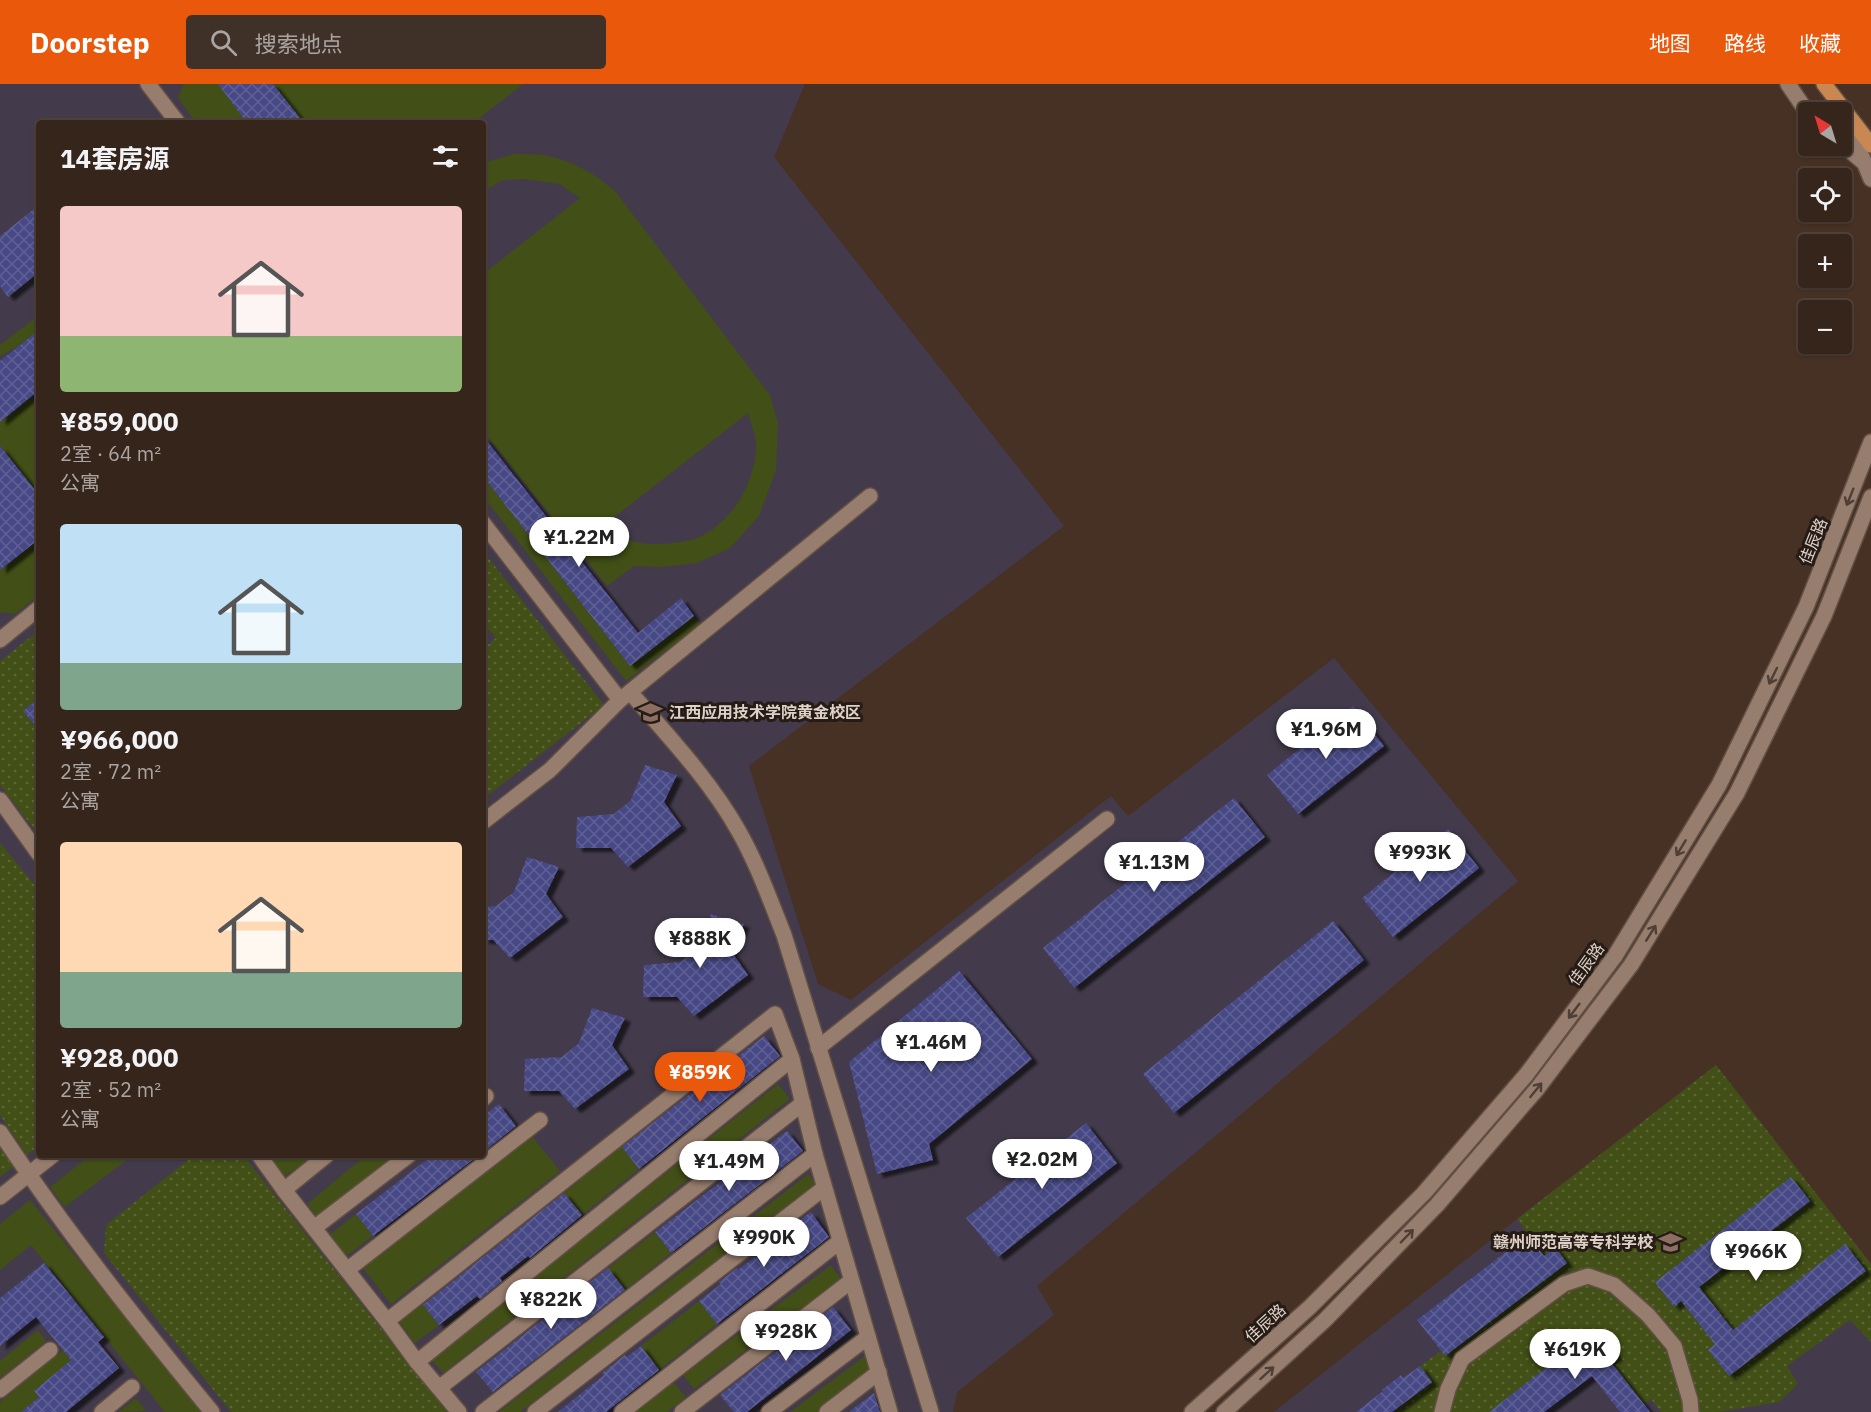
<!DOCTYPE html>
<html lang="zh">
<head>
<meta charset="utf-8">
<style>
	body { margin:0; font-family:"IBM Plex Sans","Noto Sans SC",sans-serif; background:#403128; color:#f1f3f6; height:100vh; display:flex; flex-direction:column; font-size:22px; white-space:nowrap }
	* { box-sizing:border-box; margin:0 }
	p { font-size:20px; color:#aaa5a3 }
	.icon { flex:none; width:33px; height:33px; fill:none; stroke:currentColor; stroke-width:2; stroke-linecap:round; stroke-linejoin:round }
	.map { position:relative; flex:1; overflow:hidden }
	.sheet { position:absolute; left:36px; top:36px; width:450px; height:1038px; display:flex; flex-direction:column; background:#35251b; border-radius:6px; box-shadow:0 2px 4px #0004,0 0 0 2px #4f423a }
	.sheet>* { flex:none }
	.needle { width:39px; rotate:322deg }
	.fabs { position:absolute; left:1798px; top:18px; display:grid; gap:12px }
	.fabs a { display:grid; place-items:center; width:54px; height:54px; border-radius:6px; background:#35251b; box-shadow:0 2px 4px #0004,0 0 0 2px #4f423a; font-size:30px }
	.price { position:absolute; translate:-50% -51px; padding:0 14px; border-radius:21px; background:#fff; color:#222; font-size:20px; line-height:39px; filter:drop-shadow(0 2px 3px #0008) }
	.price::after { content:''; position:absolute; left:50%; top:36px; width:18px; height:14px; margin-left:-9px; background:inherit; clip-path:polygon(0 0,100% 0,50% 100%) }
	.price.on { background:#ea580c; color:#fff }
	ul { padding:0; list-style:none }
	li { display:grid; align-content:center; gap:12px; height:318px; padding:0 24px }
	li span { display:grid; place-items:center; height:186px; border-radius:6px; color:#555 }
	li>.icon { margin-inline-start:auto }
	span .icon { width:108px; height:108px; fill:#fffc; stroke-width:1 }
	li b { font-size:26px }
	h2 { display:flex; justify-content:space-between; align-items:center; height:72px; padding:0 24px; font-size:26px }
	header { display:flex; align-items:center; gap:36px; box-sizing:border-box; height:84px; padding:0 30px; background:#ea580c; color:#fff }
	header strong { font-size:28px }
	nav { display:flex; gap:33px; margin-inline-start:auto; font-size:21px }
	.search { width:420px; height:54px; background:#403128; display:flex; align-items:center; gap:15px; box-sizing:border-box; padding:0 21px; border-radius:6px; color:#aaa5a3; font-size:22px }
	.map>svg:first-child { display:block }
	.education { fill:#433b4b; fill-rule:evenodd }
	.grass { fill:#424f16; fill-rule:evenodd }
	.garden { fill:url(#garden-dots) }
	.building { fill:url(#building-cross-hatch); filter:url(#shadow) }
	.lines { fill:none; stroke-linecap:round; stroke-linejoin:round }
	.minor-casing { stroke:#624f44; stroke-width:18 }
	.tertiary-casing { stroke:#624f44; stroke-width:18 }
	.secondary-casing { stroke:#624f44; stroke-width:18 }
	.primary-casing { stroke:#624f44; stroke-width:18 }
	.minor { stroke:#977d6e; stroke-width:15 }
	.tertiary { stroke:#977d6e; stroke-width:15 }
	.secondary { stroke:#977d6e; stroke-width:15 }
	.primary { stroke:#c98852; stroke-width:15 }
	.oneway { stroke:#4e3e35 }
	.labels { text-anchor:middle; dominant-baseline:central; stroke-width:6; stroke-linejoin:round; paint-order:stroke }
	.street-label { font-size:16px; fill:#dfd0c8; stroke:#261c16 }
	.poi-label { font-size:16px; font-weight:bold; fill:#dfd0c8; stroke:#261c16; text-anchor:start }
</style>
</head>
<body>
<header>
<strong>Doorstep</strong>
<div class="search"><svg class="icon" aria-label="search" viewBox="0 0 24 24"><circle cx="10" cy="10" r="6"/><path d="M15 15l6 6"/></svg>搜索地点</div>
<nav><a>地图</a><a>路线</a><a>收藏</a></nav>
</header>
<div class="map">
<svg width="1871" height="1328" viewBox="0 0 1871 1328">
	<defs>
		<pattern id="garden-dots" width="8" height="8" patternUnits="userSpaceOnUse" patternTransform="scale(1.5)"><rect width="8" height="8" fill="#424f16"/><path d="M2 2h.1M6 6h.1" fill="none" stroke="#5d6736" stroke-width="1.8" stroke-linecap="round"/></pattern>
		<pattern id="building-cross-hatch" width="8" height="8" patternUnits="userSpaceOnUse" patternTransform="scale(1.5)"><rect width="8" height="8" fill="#474886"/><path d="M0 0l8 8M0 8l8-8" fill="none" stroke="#616196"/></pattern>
		<filter id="shadow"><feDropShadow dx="6" dy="4" stdDeviation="1.5" flood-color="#0009"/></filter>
	</defs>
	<rect width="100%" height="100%" fill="#473124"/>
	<g class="education">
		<path d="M0 0H805L774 73 1064 442 749 682 818 900 851 916 1111 712 1128 732 1334 574 1518 797 1037 1202 1054 1231 957 1308 953 1328H0ZM39 39H483V1071H39Z"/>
		<path d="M1716 981 1871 1180V1328H1274L1517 1135Z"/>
	</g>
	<g class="grass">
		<path d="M184 0H218L247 39H196L178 13Z"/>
		<path d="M273 0H523L473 39H304Z"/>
		<path d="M514 70C523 70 533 70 543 71 570 75 596 90 616 108L770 311 778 339 776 386 759 432 730 464 697 479 663 483 634 482 607 502 483 347V190L580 114 559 100 526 95 503 96 483 107V79ZM748 329C751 340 757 354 756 365 753 403 731 440 695 455 688 457 679 458 672 459 647 463 624 458 604 441Z"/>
		<path d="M39 231V246L15 264 0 272V261Z"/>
		<path d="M30 314 39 325V408L26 418 30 399 0 362V338Z"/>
		<path d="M483 392 629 581 694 532 700 540 626 597 483 412Z"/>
		<path d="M39 455V511L15 530 0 528V486Z"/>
		<path d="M778 1000 790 1015 443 1289 431 1275Z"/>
		<path d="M530 1050 560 1087 391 1220 362 1183Z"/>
		<path d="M622 1062 639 1085 582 1131 564 1109Z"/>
		<path d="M91 1071H133L65 1123 50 1103Z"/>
		<path d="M268 1071H314L315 1073 284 1092Z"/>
		<path d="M366 1071H395L319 1135 307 1120Z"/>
		<path d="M808 1090 816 1101 520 1328H499Z"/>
		<path d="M30 1116 201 1328H165L31 1161 0 1186V1140Z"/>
		<path d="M356 1130 373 1152 345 1173 329 1151Z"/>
		<path d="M655 1148 671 1169 625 1206 608 1184Z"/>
		<path d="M831 1181 841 1195 694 1305 683 1291Z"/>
		<path d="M699 1217 717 1240 659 1286 641 1262Z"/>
		<path d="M422 1219 439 1241 415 1259 398 1236Z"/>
		<path d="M38 1246 46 1257 0 1294V1277Z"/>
		<path d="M63 1266 76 1282 54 1290 34 1307 39 1313 21 1328H0V1318Z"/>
		<path d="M866 1271 871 1286 817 1328H790Z"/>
		<path d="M672 1297 686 1313 667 1328H634Z"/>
		<path d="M136 1314 146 1327 119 1328Z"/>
	</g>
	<g class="garden">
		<path d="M483 467 604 621 483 715V565L496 554 483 540Z"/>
		<path d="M39 546V614L23 627 39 646V751L0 701V577Z"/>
		<path d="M0 759 39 806V1061L27 1071 0 1031Z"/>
		<path d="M1716 981 1871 1180V1258L1850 1236 1787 1282 1798 1300 1779 1318 1719 1328H1661L1651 1315 1644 1320 1610 1277 1616 1271 1596 1246 1489 1328H1392L1432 1298 1420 1282 1441 1267 1445 1272 1567 1179 1555 1163 1544 1172 1517 1135Z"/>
		<path d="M0 1062 14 1082 0 1093Z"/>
		<path d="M194 1071H243L447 1328H231L104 1169 106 1141Z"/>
	</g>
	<g class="building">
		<path d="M218 0H273L304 39H247Z"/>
		<path d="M39 121V188L8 213 0 202V152Z"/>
		<path d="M39 246V306L0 338V277Z"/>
		<path d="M483 352 638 549 681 514 694 532 630 582 483 392Z"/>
		<path d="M0 362 39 411V455L0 486Z"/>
		<path d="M39 614V646L23 627Z"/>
		<path d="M1353 622 1384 662 1298 730 1267 691Z"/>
		<path d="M645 681 677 691 664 718 681 742 628 783 611 764H576L577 733 614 730 631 716Z"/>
		<path d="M1234 714 1265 753 1074 904 1043 864Z"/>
		<path d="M1448 745 1479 784 1393 853 1362 814Z"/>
		<path d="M527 773 559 783 546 810 563 833 510 874 493 856H483V823L496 822 514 808Z"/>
		<path d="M711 830 744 840 731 867 748 891 694 932 677 913H643L644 881 680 878 698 865Z"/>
		<path d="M1333 837 1364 876 1174 1029 1143 990Z"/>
		<path d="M959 887 1032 975 929 1060 933 1076 877 1090 849 978Z"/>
		<path d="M592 924 625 934 612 961 629 985 575 1025 559 1007H524L525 975 562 973 579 959Z"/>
		<path d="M764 952 780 972 639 1085 622 1063Z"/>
		<path d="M499 1020 516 1042 483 1068V1032Z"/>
		<path d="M1086 1039 1117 1079 998 1173 966 1134Z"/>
		<path d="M787 1047 803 1067 671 1169 655 1148Z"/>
		<path d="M433 1071H479L373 1152 356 1130Z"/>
		<path d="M1791 1093 1810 1117 1699 1203 1733 1246 1845 1160 1866 1187 1729 1292 1708 1266 1715 1260 1681 1217 1674 1223 1655 1198Z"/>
		<path d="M564 1109 582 1131 530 1174 528 1172 500 1194 502 1197 480 1215 477 1212 439 1241 423 1221Z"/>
		<path d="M811 1128 829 1153 717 1240 699 1217 721 1200 719 1198 737 1184 738 1186 775 1158 773 1156Z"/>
		<path d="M1528 1151 1544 1172 1555 1163 1567 1179 1445 1272 1417 1236Z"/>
		<path d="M44 1179 104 1253 98 1258 119 1284 66 1328H21L39 1313 34 1307 71 1276 36 1233 0 1262V1214Z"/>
		<path d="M608 1184 625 1206 493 1308 476 1288Z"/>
		<path d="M833 1223 851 1246 747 1328H734L720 1311Z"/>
		<path d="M1596 1245 1617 1272 1610 1277 1650 1328H1620L1592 1292 1544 1328H1489Z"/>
		<path d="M641 1262 659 1286 606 1328H558L604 1291 602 1289 625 1271 627 1273Z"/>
		<path d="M1420 1282 1432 1298 1392 1328H1356L1383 1307 1382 1306 1401 1291 1403 1294Z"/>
		<path d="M874 1309 880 1328H849Z"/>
	</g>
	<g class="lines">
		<defs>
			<g id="minor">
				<path d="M148 0 178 39"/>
				<path d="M483 439 620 616"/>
				<path d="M0 556 39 524"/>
				<path d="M630 608C668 652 709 695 738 746 757 779 770 816 784 851L931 1328"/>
				<path d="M0 716 39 770"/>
				<path d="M483 738 550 686 620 616 870 412"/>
				<path d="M818 964 1107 735"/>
				<path d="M483 1015 486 1012"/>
				<path d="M0 1048C65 1146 138 1238 212 1328"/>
				<path d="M259 1071 284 1106 387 1237 417 1278 459 1328"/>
				<path d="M284 1106 327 1071"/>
				<path d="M0 1113 53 1071"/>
				<path d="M314 1144 409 1071"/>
				<path d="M347 1186 540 1036"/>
				<path d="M387 1237 775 930 792 975 815 1070 890 1328"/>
				<path d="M417 1278 792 975"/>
				<path d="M439 1304 803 1019"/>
				<path d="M0 1306 50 1266"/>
				<path d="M102 1328 132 1303"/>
				<path d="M483 1328 815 1070"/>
				<path d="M535 1328 824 1104"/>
				<path d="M622 1328 839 1158"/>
				<path d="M682 1328 851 1197"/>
				<path d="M769 1328 868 1253"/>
				<path d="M827 1328 879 1288"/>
				<path d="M1442 1328 1448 1305 1462 1275 1564 1200 1588 1192 1614 1201 1648 1231 1674 1262 1690 1316 1691 1328"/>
			</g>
			<g id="tertiary">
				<path d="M1788 0 1809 31"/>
				<path d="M1845 31 1871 95"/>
				<path d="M1842 60 1862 77"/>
			</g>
			<g id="secondary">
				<path d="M1192 1328 1310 1223 1424 1109 1526 991 1615 872 1719 701 1806 523 1871 358"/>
				<path d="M1224 1328 1325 1236 1437 1121 1537 1005 1631 881 1737 709 1824 532 1871 413"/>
			</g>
			<path id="primary" d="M1824 0 1871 61"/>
		</defs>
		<use href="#minor" class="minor-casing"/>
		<use href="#tertiary" class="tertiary-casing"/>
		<use href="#secondary" class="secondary-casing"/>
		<use href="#primary" class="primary-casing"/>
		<use href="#minor" class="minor"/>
		<use href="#tertiary" class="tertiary"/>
		<use href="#secondary" class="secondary"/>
		<use href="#primary" class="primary"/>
	</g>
	<defs><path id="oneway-shaft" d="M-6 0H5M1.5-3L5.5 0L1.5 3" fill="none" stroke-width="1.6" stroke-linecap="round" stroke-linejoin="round" transform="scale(1.5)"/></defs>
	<g class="oneway">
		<use href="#oneway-shaft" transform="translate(1850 413) rotate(112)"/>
		<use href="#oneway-shaft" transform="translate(1773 592) rotate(116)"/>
		<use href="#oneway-shaft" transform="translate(1681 764) rotate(121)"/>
		<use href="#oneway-shaft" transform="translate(1651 849) rotate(-58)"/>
		<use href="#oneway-shaft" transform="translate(1574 927) rotate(127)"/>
		<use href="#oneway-shaft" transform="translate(1536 1006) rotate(-51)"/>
		<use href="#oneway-shaft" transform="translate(1407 1152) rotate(-46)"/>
		<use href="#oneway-shaft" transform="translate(1267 1289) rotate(-42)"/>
	</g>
	<defs>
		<symbol id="university-bare" viewBox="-9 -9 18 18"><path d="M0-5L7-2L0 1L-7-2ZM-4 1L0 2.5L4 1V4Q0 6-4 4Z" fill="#8d6e63" stroke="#261c16" stroke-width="2.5" paint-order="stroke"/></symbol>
	</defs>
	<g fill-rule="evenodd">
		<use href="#university-bare" x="634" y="612" width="33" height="33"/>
		<use href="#university-bare" x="1654" y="1142" width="33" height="33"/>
	</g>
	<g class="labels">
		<g class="street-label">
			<text transform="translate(1813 457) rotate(-68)">佳辰路</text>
			<text transform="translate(1586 880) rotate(-54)">佳辰路</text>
			<text transform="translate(1265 1239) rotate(-42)">佳辰路</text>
		</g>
		<g class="poi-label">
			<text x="669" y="628">江西应用技术学院黄金校区</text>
			<text x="1653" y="1158" text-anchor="end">赣州师范高等专科学校</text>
		</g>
	</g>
</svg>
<div class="fabs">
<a><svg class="needle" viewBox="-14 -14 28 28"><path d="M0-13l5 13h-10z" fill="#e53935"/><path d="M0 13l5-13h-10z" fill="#aaa5a3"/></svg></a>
<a><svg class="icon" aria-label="locate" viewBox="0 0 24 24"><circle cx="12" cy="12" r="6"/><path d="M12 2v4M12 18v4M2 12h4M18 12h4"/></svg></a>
<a>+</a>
<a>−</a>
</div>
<b class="price" style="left:579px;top:484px">¥1.22M</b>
<b class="price" style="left:1326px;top:676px">¥1.96M</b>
<b class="price" style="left:1420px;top:799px">¥993K</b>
<b class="price" style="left:1154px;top:809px">¥1.13M</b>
<b class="price" style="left:700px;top:885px">¥888K</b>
<b class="price" style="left:931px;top:989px">¥1.46M</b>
<b class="price on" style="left:700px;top:1019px">¥859K</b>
<b class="price" style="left:1042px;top:1106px">¥2.02M</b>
<b class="price" style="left:729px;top:1108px">¥1.49M</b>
<b class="price" style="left:764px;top:1184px">¥990K</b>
<b class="price" style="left:1756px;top:1198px">¥966K</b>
<b class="price" style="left:551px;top:1246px">¥822K</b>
<b class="price" style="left:786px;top:1278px">¥928K</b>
<b class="price" style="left:1575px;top:1296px">¥619K</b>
<section class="sheet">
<h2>14套房源<svg class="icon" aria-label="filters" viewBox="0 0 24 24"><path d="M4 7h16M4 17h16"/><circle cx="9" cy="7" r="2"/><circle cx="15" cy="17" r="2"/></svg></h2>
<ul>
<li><span style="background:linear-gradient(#f6c9c9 70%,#8fb573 0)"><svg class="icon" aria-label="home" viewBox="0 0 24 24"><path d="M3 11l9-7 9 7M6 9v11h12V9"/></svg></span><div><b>¥859,000</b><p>2室 · 64 m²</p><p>公寓</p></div></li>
<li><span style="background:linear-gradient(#bfe0f5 75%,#7fa58c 0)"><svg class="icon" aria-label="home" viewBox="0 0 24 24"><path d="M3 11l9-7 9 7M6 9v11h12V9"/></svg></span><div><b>¥966,000</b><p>2室 · 72 m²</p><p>公寓</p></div></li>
<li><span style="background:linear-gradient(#ffd9b3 70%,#7fa58c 0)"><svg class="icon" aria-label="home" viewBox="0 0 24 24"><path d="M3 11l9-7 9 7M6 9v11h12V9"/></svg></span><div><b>¥928,000</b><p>2室 · 52 m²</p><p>公寓</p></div></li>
</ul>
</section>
</div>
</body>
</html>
